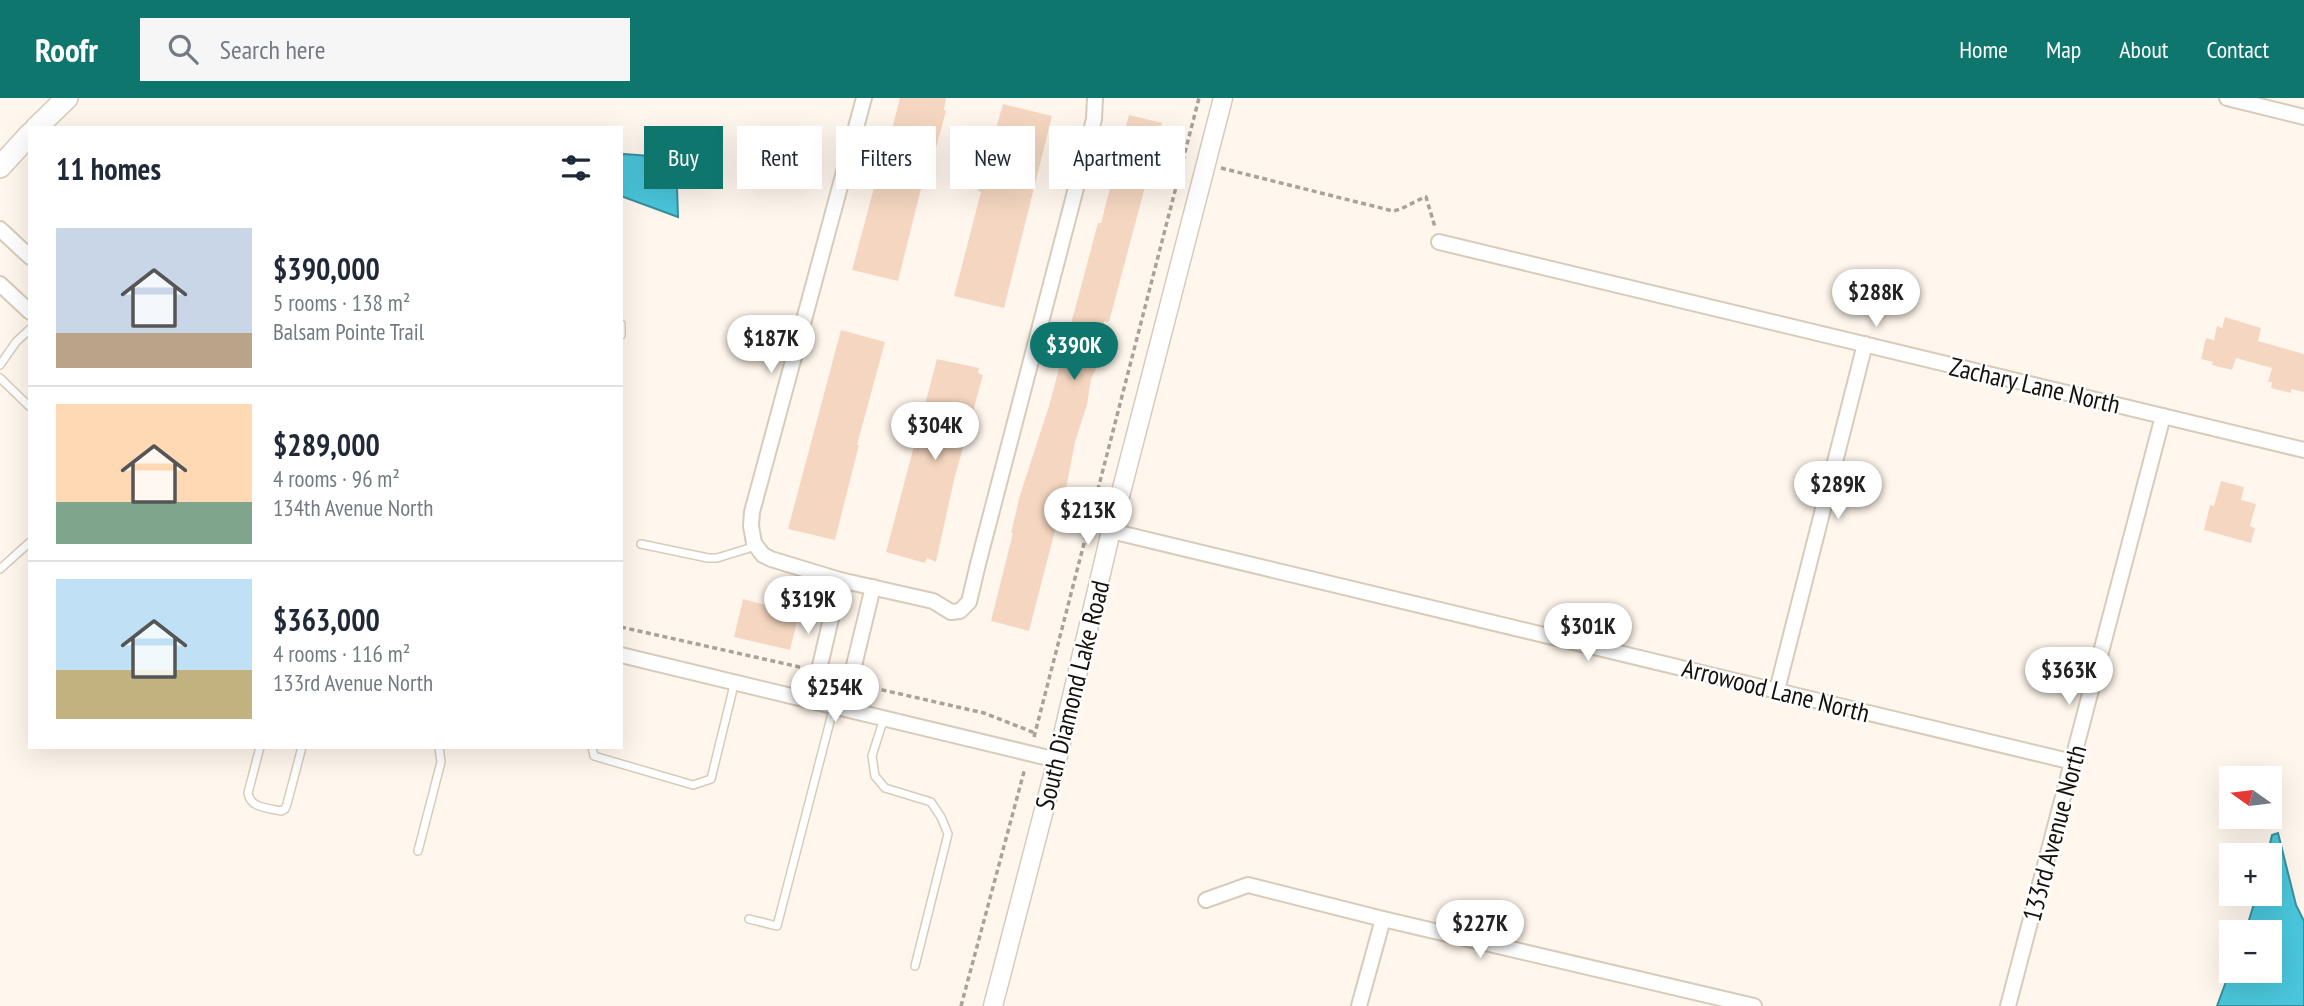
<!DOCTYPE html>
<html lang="en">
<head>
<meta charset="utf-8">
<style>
	body { margin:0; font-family:"PT Sans Narrow",sans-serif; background:#f6f6f7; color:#1f2937; height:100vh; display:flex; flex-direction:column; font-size:26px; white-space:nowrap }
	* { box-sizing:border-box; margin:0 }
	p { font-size:23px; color:#747a83 }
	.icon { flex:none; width:38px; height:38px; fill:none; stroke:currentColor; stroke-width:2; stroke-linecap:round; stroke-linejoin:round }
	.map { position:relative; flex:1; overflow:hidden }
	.drawer { position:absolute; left:28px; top:28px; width:595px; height:623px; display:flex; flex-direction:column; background:#fff; border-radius:0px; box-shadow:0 7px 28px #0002 }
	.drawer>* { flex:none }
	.guide { position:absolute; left:644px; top:28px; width:665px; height:63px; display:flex; gap:14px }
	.needle { width:46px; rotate:284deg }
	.controls { position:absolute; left:2219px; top:668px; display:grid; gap:14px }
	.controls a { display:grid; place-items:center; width:63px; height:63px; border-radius:0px; background:#fff; box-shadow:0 7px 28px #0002; font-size:35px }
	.price { position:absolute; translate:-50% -60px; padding:0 16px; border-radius:24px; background:#fff; color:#222; font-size:23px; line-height:46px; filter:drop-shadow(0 2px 4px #0008) }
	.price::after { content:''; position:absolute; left:50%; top:42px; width:21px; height:16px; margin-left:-10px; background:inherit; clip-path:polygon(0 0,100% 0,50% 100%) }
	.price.active { background:#0f766e; color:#fff }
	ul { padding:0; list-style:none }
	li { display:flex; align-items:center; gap:21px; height:175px; padding:0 28px }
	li+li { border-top:2px solid #e0e1e3 }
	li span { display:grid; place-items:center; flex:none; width:196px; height:140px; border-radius:0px; color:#555 }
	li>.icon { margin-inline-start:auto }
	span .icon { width:84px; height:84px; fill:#fffc; stroke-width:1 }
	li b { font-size:30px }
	h2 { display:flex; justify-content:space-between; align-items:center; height:84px; padding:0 28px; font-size:30px }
	.chip { padding:0 24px; border-radius:0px; background:#fff; box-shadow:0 7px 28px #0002; font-size:24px; line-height:63px }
	.chip.active { background:#0f766e; color:#fff }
	header { display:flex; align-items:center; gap:42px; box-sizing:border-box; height:98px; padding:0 35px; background:#0f766e; color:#fff }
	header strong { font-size:33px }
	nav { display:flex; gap:38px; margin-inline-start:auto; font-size:24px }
	.search { width:490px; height:63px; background:#f6f6f7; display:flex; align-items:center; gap:18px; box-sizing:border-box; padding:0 24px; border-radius:0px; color:#747a83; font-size:26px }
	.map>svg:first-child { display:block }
	.water { fill:#4ac6dc; stroke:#3a909d; stroke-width:2 }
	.building { fill:#f5d7c1 }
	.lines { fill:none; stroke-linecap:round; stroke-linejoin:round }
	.service-casing { stroke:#d7ccba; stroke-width:10 }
	.minor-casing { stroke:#d7ccba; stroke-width:18 }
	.tertiary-casing { stroke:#d7ccba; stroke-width:21 }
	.secondary-casing { stroke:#d7ccba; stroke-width:24 }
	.path { stroke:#a9a29a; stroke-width:3.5; stroke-dasharray:5 3.5; stroke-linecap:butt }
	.service { stroke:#fff; stroke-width:7 }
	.minor { stroke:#fff; stroke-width:14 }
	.tertiary { stroke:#fff; stroke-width:18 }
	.secondary { stroke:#fff; stroke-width:21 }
	.labels { text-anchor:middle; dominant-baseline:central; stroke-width:5; stroke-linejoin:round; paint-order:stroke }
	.street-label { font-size:26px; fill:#15110b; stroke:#fff }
</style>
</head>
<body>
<header>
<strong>Roofr</strong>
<div class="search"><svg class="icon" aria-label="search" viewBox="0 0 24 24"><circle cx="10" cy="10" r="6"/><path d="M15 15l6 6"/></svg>Search here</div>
<nav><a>Home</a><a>Map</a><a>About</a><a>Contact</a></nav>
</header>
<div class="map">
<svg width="2304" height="908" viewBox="0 0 2304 908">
	<rect width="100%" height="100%" fill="#fff7ed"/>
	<g class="water">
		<path d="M624 56 676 60 678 119 621 98V58Z"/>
		<path d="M2278 735 2296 807 2304 823V908H2217L2231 870V873H2270V835H2245L2257 796H2270V758H2267L2272 737Z"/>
	</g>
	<g class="building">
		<path d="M900 0H946L944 12 946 13 931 68 927 67 898 183 852 172 876 82H879Z"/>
		<path d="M1003 6 1052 18 1004 210 954 198 981 94 978 93Z"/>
		<path d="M1129 17 1162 25 1109 224 1104 223 1099 264 1091 281 1087 307 1075 344 1067 386 1029 533 991 523 1013 435H1011L1020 397 1049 308 1098 125H1101Z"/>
		<path d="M2225 219 2261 230 2258 243 2304 256V294L2291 291V295L2271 290 2272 284H2268L2272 270 2236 260 2232 272 2212 267 2213 264 2201 261 2206 240 2214 242 2217 228 2222 230Z"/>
		<path d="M841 232 885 244 857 347H859L835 442 788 431Z"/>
		<path d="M937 261 979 270 978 275 983 277 954 382 936 464 927 460 925 465 886 454Z"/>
		<path d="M2221 383 2244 389 2241 402 2256 406 2250 428 2255 430 2251 445 2204 432 2210 407 2214 408Z"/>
		<path d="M743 501 799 516 790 552 734 539Z"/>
	</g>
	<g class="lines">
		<defs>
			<g id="service">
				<path d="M621 226V237"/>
				<path d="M0 267 16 244 30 231"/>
				<path d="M0 280 30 309"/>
				<path d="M641 446 708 460H717L756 448"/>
				<path d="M0 471 30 444"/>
				<path d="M884 620 872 658 875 678 885 690 931 704 941 719 948 736 915 868"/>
				<path d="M260 649 248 695C250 710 268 710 281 713L285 711 287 706 302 649"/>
				<path d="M592 649 594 658 693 687 711 681 735 583"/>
				<path d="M418 753 441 664 439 649"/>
				<path d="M749 821 777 828 834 608"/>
			</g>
			<g id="minor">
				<path d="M864 0 752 414 751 428 754 445 763 457 771 461 840 482 933 503 951 514 960 513 969 504 978 466 1094 21 1095 0"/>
				<path d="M2227 0 2304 19"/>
				<path d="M0 131 30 159"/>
				<path d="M1439 144 2304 352"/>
				<path d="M0 186 30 214"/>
				<path d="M1111 433 2073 664"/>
				<path d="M621 557 1057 662"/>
				<path d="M1777 592 1865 246"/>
				<path d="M812 602 840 482"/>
				<path d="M844 609 873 489"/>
				<path d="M1206 802 1248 787 1383 821 1754 908"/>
				<path d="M1359 908 1383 821"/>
				<path d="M2008 908 2163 318"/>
			</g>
			<path id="tertiary" d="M993 908 1057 662 1111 433 1223 0"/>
			<g id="secondary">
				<path d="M36 30 67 0"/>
				<path d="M0 69 30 36"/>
			</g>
		</defs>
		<use href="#service" class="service-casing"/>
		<use href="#minor" class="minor-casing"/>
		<use href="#tertiary" class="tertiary-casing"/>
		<use href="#secondary" class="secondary-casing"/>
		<g class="path">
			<path d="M1221 70 1393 113C1404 111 1414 103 1426 99L1435 129"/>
			<path d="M621 529 804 570"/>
			<path d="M865 588 984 615 1035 635"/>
			<path d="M1034 639 1199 0"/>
			<path d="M961 908 1025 670"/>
		</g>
		<use href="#service" class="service"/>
		<use href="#minor" class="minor"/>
		<use href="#tertiary" class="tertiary"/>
		<use href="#secondary" class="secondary"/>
	</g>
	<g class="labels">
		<g class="street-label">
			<text transform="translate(2035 287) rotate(13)">Zachary Lane North</text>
			<text transform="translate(1776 592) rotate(14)">Arrowood Lane North</text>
			<text transform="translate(1072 597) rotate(-76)">South Diamond Lake Road</text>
			<text transform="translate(2054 735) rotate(-75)">133rd Avenue North</text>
		</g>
	</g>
</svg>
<div class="controls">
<a><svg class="needle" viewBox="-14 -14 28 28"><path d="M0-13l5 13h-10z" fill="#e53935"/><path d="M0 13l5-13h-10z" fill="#747a83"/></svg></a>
<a>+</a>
<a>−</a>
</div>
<b class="price" style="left:1876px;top:231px">$288K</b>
<b class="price" style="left:771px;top:277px">$187K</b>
<b class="price active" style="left:1074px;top:284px">$390K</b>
<b class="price" style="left:935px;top:364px">$304K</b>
<b class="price" style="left:1838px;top:423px">$289K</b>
<b class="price" style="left:1088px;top:449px">$213K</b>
<b class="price" style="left:808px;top:538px">$319K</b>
<b class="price" style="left:1588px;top:565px">$301K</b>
<b class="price" style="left:2069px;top:609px">$363K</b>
<b class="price" style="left:835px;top:626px">$254K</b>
<b class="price" style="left:1480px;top:862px">$227K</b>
<div class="guide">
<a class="chip active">Buy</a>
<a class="chip">Rent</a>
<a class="chip">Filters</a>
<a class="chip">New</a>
<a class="chip">Apartment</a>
</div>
<section class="drawer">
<h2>11 homes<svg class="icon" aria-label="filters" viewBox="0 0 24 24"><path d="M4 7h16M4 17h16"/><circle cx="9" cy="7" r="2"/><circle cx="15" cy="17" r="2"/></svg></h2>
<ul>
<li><span style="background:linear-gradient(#c9d6e8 75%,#b9a48a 0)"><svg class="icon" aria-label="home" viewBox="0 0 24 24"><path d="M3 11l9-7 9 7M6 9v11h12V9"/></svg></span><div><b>$390,000</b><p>5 rooms · 138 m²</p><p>Balsam Pointe Trail</p></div></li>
<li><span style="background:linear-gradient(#ffd9b3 70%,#7fa58c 0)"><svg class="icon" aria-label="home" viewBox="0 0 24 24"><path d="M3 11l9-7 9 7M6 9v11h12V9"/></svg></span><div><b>$289,000</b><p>4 rooms · 96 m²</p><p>134th Avenue North</p></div></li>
<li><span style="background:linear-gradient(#bfe0f5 65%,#c2b280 0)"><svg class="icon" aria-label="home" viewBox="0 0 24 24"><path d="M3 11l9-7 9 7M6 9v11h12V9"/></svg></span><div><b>$363,000</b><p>4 rooms · 116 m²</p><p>133rd Avenue North</p></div></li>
</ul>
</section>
</div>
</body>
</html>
